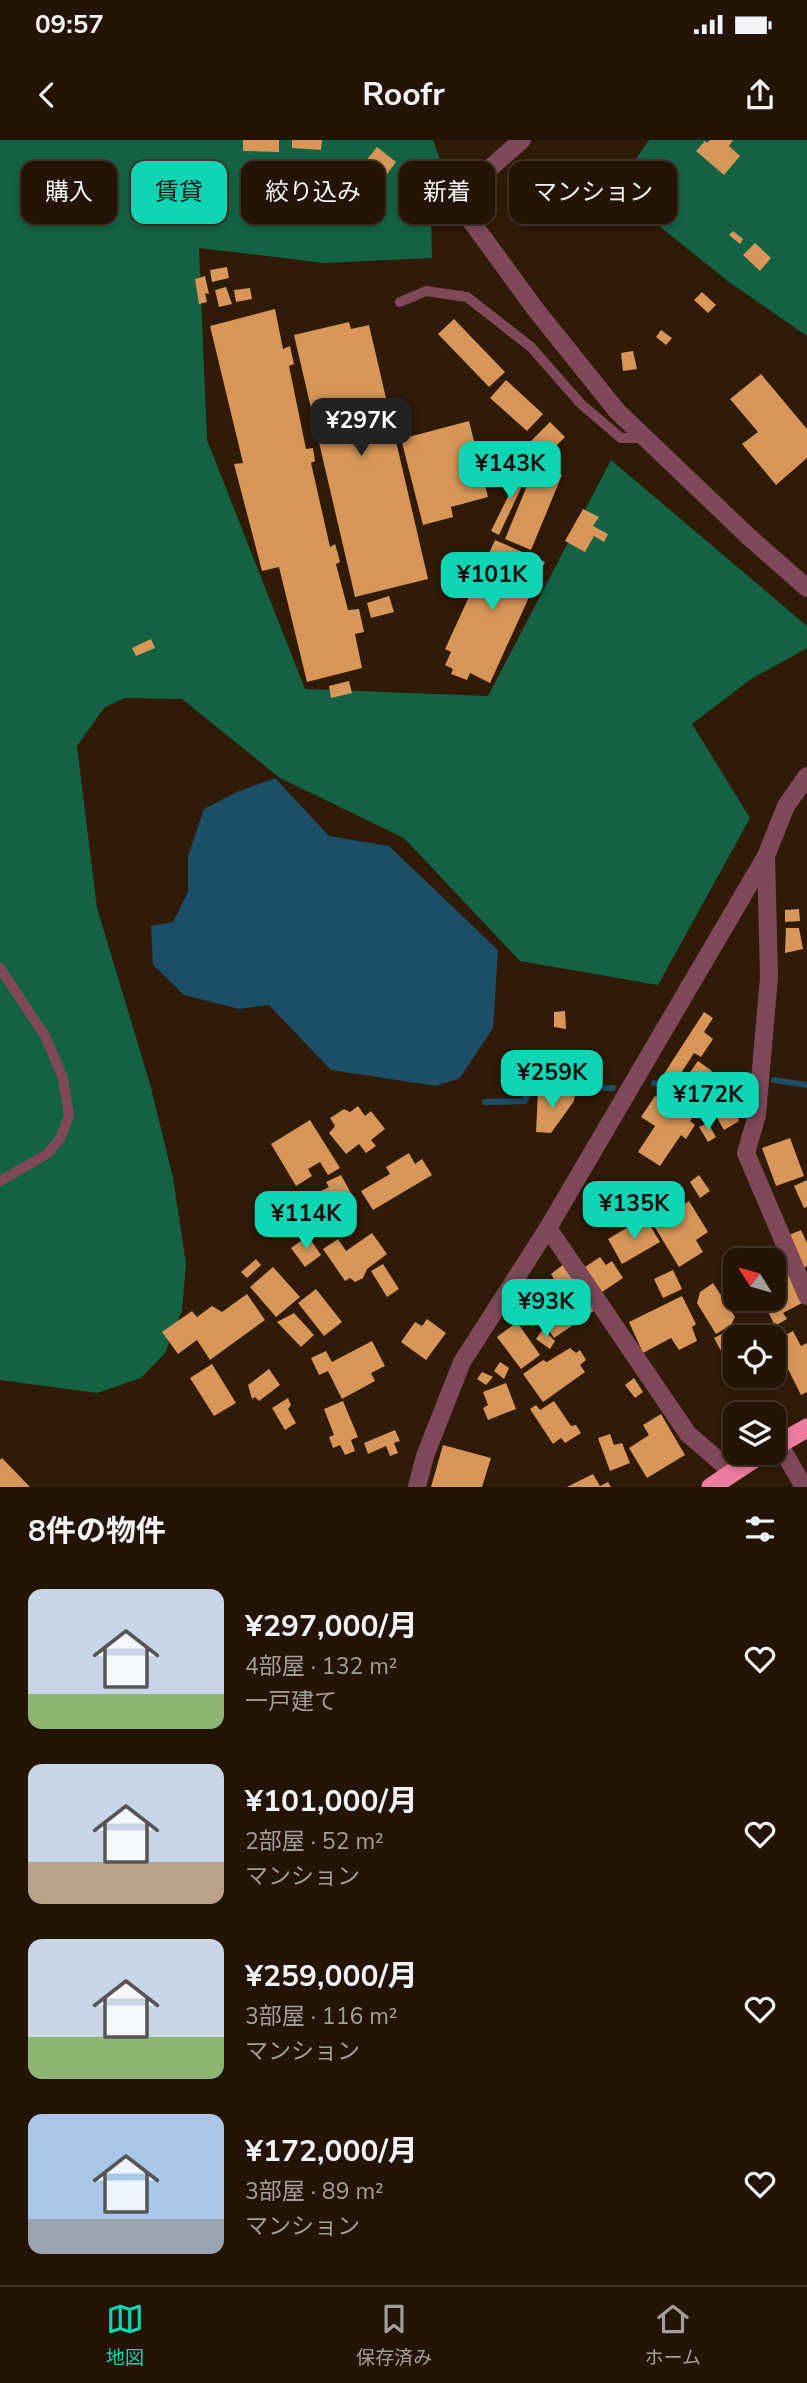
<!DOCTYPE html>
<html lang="ja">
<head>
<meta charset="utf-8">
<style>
	body { margin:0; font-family:"Nunito Sans","Noto Sans JP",sans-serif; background:#302114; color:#f1f3f6; height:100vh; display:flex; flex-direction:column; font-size:26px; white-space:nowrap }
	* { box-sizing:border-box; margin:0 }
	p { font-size:23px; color:#a39e9b }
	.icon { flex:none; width:38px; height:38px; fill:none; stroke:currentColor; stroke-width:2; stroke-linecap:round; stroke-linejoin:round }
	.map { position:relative; height:1347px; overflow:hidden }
	.panel { display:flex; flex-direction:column; background:#241406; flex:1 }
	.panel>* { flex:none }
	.banner { position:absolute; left:21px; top:21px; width:766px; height:63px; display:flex; gap:14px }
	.needle { width:46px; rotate:307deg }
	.buttons { position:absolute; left:723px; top:1108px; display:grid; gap:14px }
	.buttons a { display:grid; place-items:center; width:63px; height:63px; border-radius:14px; background:#241406; box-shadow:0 4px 10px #0003,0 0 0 2px #413328; font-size:35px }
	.price { position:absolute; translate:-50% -60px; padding:0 16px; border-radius:14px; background:#10d5b4; color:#111; font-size:23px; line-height:46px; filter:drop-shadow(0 2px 4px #0008) }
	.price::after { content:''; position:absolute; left:50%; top:42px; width:21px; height:16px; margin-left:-10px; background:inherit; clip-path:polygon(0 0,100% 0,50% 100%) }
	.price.selected { background:#222; color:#fff }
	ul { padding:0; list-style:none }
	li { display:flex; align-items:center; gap:21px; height:175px; padding:0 28px }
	li span { display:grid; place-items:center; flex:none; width:196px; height:140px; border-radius:14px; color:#555 }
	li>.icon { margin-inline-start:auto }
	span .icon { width:84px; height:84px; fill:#fffc; stroke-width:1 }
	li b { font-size:30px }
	h2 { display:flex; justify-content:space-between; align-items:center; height:84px; padding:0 28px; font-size:30px }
	.chip { padding:0 24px; border-radius:14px; background:#241406; box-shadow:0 4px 10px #0003,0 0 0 2px #413328; font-size:24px; line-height:63px }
	.chip.selected { background:#10d5b4; color:#111 }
	.status { display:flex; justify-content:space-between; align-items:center; height:49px; padding:0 35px; background:#241406; direction:ltr }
	.status svg { height:19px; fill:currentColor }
	header { display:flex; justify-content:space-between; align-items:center; height:91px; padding:0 28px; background:#241406; font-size:32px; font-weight:700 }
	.menu { display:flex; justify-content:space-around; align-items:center; height:98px; border-top:2px solid #413328; background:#241406; font-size:19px; color:#a39e9b }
	.menu a { display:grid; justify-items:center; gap:4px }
	.menu .selected { color:#10d5b4 }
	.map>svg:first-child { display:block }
	.forest { fill:#136243 }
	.water { fill:#1c4f67 }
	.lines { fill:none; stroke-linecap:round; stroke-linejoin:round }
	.stream { stroke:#1c4f67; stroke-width:6 }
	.building { fill:#d89758 }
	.service { stroke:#80495a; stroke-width:10 }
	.minor { stroke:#80495a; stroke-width:18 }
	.tertiary { stroke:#80495a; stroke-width:18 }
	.trunk { stroke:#ec7ca0; stroke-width:19 }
</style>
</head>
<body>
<div class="status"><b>09:57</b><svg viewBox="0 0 49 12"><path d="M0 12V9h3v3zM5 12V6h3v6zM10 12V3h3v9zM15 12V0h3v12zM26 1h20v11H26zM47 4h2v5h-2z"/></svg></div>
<header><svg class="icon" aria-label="back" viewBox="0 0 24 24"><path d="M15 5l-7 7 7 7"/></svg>Roofr<svg class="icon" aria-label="share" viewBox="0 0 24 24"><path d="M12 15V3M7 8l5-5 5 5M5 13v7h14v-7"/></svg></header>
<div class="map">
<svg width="807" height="1347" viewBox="0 0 807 1347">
	<rect width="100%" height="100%" fill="#301a08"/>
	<g class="forest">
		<path d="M0 0H433L450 48 431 73 432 118 324 123 199 108 207 300 305 549 488 556 611 320 807 486V508L751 539 692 584 750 678 658 845 520 821 404 698 280 638 182 559 124 558 104 568 77 606 97 768 150 944 173 1038 186 1124 182 1170 165 1213 141 1238 97 1253 0 1240Z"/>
		<path d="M649 0H807V196L729 142 659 86 641 56 636 19Z"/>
	</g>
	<path class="water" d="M275 638 329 696 389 706 498 810 493 888 460 938 436 946 331 930 269 865 239 869 184 855 153 825 151 786 173 782 188 752V716L204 669 237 652Z"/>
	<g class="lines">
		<g class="stream">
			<path d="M774 940 807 945"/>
			<path d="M654 943 694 959 702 957 741 939"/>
			<path d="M485 962 525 961 530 947 613 948"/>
		</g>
	</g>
	<g class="building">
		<path d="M243 0H279V12L243 11Z"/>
		<path d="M292 0H322L321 10 292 8Z"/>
		<path d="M710 0H733L729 6 740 16 724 35 696 11 705 1 707 3Z"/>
		<path d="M377 7 396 22 385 37 365 22Z"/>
		<path d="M291 47 321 48 320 66H291Z"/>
		<path d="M733 91 743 99 740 104 729 95Z"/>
		<path d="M755 103 771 118 760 131 743 115Z"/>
		<path d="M227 127 229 138 212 142 210 130Z"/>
		<path d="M205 136 209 154 205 153 207 162 199 164 195 139Z"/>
		<path d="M226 147 232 164 219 167 215 150Z"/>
		<path d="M250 148 252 159 236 162 234 150Z"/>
		<path d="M702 152 716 165 708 173 694 160Z"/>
		<path d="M275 169 283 209 290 206 294 224 289 226 306 309 313 308 315 321 311 323 330 407 335 404 338 414 340 422 336 424 348 470 359 469 364 492 355 494 362 528 307 542 279 427 262 431 234 324 243 323 210 186Z"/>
		<path d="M454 179 505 232 489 247 438 194Z"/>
		<path d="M349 182 351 189 369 185 428 439 355 457 294 195Z"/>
		<path d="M661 190 672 198 666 205 656 197Z"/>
		<path d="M633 211 637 229 623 231 621 213Z"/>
		<path d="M761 234 807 289V318L776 345 742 304 758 292 730 259Z"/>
		<path d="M506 240 543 274 527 291 490 258Z"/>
		<path d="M469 281 488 357 451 367 453 377 423 385 401 299Z"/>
		<path d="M550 282 565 297 544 318 529 303Z"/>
		<path d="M536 324 562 335 531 410 505 399Z"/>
		<path d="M523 326 530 329 499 395 491 391Z"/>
		<path d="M583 369 599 377 593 386 608 394 604 402 594 396 585 412 565 401Z"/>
		<path d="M495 400 545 422 490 543 470 533 467 540 451 534 453 529 445 525 451 512 445 509Z"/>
		<path d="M389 456 394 472 371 478 367 463Z"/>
		<path d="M151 499 155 508 136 516 132 508Z"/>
		<path d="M349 541 352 553 331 558 329 546Z"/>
		<path d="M799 769 800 781 785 782V770Z"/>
		<path d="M786 788H799L803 809 785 813Z"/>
		<path d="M565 871 566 889 554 887V872Z"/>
		<path d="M704 872 713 878 704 892 713 899 701 917 694 913 674 944 660 940Z"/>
		<path d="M698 921 712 931 695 957 680 946Z"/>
		<path d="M736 944 745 959 735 965 739 981 724 990 707 961Z"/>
		<path d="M538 952 575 954 574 961 551 993 536 992Z"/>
		<path d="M655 956 677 970 684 959 699 968 690 981 695 985 686 999 681 995 660 1026 638 1012 655 986 641 977Z"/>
		<path d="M358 966 365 976 371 971 385 989 371 1000 376 1006 366 1013 359 1004 346 1014 329 993 335 986 330 978 344 969 350 972Z"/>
		<path d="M310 980 340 1028 328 1035 320 1022 308 1029 312 1036 296 1046 271 1004Z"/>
		<path d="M708 983 716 997 708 1002 699 987Z"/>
		<path d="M790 998 804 1036 776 1046 762 1008Z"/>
		<path d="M409 1013 415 1024 422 1019 432 1035 373 1070 361 1051 390 1034 386 1027Z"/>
		<path d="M341 1035 357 1064 340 1074 338 1071 333 1073 321 1051 329 1047 326 1042Z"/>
		<path d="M699 1035 710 1051 700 1058 690 1042Z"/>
		<path d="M807 1040V1067L804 1068 794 1046Z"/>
		<path d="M675 1052 683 1065 689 1061 708 1092 696 1100 703 1112 679 1127 645 1071Z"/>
		<path d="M645 1077 660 1102 622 1124 608 1099Z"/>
		<path d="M801 1090 807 1103V1126L804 1128 789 1095Z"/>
		<path d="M372 1093 387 1114 367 1129 363 1138 355 1142 350 1138 345 1141 323 1109 338 1099 346 1111Z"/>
		<path d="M308 1096 321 1115 305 1127 291 1108Z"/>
		<path d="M766 1109 770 1120H741Z"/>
		<path d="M600 1117 606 1125 612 1121 623 1138 602 1152 585 1127Z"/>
		<path d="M256 1119 261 1125 247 1138 241 1132Z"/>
		<path d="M383 1124 399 1149 387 1157 371 1131Z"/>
		<path d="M564 1124 595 1170 554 1198 536 1170 546 1163 544 1160 560 1149 551 1134Z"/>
		<path d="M273 1127 300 1157 276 1177 250 1147Z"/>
		<path d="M673 1130 682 1149 663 1158 654 1139Z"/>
		<path d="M788 1132 804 1162 783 1173 787 1179 775 1186 765 1165 758 1168 753 1158H774V1137L775 1139Z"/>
		<path d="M713 1143 735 1177 731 1185 716 1194 697 1163 700 1152Z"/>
		<path d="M316 1149 342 1182 324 1196 298 1163Z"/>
		<path d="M247 1154 265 1180 210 1220 197 1200 178 1214 162 1192 192 1171 197 1177 212 1166 222 1172Z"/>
		<path d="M682 1156 696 1184 692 1187 697 1201 679 1210 671 1198 643 1213 629 1182Z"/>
		<path d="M294 1173 314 1195 301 1207 277 1182Z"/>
		<path d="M427 1179 446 1193 426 1220 401 1202 415 1182 422 1186Z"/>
		<path d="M517 1182 540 1215 521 1229 497 1197Z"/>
		<path d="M741 1184 748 1197H735V1204L721 1211 714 1198Z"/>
		<path d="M543 1189 555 1201 550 1209 536 1199Z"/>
		<path d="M793 1191 801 1206 807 1203V1252L801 1255 774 1201Z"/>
		<path d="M372 1201 385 1226 371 1233 375 1241 342 1259 328 1231 319 1235 311 1218 326 1211 332 1222Z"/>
		<path d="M570 1208 576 1213 580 1210 586 1220 580 1225 585 1232 543 1262 523 1234 543 1220 547 1222Z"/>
		<path d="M500 1222 509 1228 504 1239 494 1231Z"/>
		<path d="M212 1224 236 1263 214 1276 190 1238Z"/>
		<path d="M269 1229 280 1245 259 1261 255 1257 252 1259 248 1245Z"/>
		<path d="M482 1232 493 1237 486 1245 477 1239Z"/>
		<path d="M634 1238 643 1252 635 1258 625 1245Z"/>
		<path d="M506 1243 516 1269 488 1280 483 1268 488 1265 483 1252Z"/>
		<path d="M288 1258 291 1265 288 1269 296 1283 285 1290 272 1268Z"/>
		<path d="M343 1261 358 1297 351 1300 355 1311 345 1315 340 1305 333 1308 329 1297 334 1295 324 1269Z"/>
		<path d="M554 1261 571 1286 576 1285 581 1293 565 1303 561 1298 553 1304 530 1269 536 1265 540 1270Z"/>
		<path d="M661 1274 685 1315 647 1338 629 1308 649 1295 643 1285Z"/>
		<path d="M395 1290 400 1301 394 1303 398 1313 390 1316 386 1306 368 1314 364 1303Z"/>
		<path d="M610 1294 614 1305 622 1303 630 1323 610 1331 598 1298Z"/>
		<path d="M443 1305 491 1318 482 1347H431Z"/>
		<path d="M2 1318 30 1347H0V1320Z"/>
		<path d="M593 1334 600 1346 608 1342 611 1347H567Z"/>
	</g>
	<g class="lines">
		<g class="service">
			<path d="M400 162 426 151 467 157 531 207 581 264 621 298H645"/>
			<path d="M0 828 45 896 63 938 69 976 60 999 47 1014 0 1041"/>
		</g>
		<g class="minor">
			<path d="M522 0 455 59 536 170 617 271 749 397 807 448"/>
			<path d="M766 716 769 837 757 975 746 1013 807 1156"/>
			<path d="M548 1088 688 1294 731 1331 738 1329"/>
			<path d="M779 1304 804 1347"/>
		</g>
		<path class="tertiary" d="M417 1347 425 1316 462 1222 548 1088 766 716 786 666 807 636"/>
		<g class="trunk">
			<path d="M774 1307 807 1288"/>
			<path d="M711 1347 764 1312"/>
		</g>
	</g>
</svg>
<div class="buttons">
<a><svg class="needle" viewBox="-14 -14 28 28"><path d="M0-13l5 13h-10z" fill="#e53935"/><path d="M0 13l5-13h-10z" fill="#a39e9b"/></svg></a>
<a><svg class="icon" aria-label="locate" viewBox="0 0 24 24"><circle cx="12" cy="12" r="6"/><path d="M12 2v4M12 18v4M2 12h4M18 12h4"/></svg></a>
<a><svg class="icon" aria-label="layers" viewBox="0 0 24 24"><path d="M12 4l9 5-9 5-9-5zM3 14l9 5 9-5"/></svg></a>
</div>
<b class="price selected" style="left:361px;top:318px">¥297K</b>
<b class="price" style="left:510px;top:361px">¥143K</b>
<b class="price" style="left:492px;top:472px">¥101K</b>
<b class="price" style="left:552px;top:970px">¥259K</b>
<b class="price" style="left:708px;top:992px">¥172K</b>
<b class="price" style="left:634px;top:1101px">¥135K</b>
<b class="price" style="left:306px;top:1111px">¥114K</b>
<b class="price" style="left:546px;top:1199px">¥93K</b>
<div class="banner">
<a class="chip">購入</a>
<a class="chip selected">賃貸</a>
<a class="chip">絞り込み</a>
<a class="chip">新着</a>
<a class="chip">マンション</a>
</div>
</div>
<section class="panel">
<h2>8件の物件<svg class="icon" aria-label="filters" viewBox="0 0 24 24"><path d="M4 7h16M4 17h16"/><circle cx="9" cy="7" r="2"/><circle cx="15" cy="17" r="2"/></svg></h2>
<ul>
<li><span style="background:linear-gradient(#c9d6e8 75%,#8fb573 0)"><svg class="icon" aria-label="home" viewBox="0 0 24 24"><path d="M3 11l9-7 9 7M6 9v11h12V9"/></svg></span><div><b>¥297,000/月</b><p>4部屋 · 132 m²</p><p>一戸建て</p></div><svg class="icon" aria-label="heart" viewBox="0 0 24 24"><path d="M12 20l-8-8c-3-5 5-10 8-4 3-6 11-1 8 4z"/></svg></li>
<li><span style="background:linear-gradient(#c9d6e8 70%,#b9a48a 0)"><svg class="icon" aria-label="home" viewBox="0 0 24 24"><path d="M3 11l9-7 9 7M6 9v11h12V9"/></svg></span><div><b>¥101,000/月</b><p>2部屋 · 52 m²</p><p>マンション</p></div><svg class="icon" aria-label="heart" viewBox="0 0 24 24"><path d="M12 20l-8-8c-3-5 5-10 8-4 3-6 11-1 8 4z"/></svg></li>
<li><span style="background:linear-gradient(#c9d6e8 70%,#8fb573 0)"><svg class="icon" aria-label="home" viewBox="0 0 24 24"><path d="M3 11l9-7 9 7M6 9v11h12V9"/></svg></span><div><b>¥259,000/月</b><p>3部屋 · 116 m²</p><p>マンション</p></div><svg class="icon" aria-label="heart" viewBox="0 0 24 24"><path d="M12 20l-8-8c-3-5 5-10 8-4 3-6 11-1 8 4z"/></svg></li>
<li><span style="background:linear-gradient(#a9c7e8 75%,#9aa5b1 0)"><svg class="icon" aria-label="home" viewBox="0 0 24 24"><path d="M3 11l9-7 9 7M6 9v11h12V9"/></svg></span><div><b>¥172,000/月</b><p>3部屋 · 89 m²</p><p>マンション</p></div><svg class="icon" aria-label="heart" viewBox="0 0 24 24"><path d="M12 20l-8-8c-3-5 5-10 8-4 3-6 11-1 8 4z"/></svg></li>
</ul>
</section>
<nav class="menu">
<a class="selected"><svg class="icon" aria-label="map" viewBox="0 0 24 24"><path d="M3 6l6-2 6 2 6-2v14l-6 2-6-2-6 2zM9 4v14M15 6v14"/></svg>地図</a>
<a><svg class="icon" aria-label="saved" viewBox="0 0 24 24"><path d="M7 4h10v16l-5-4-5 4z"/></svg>保存済み</a>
<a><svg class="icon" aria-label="home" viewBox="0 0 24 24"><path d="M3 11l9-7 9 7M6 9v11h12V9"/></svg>ホーム</a>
</nav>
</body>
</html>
